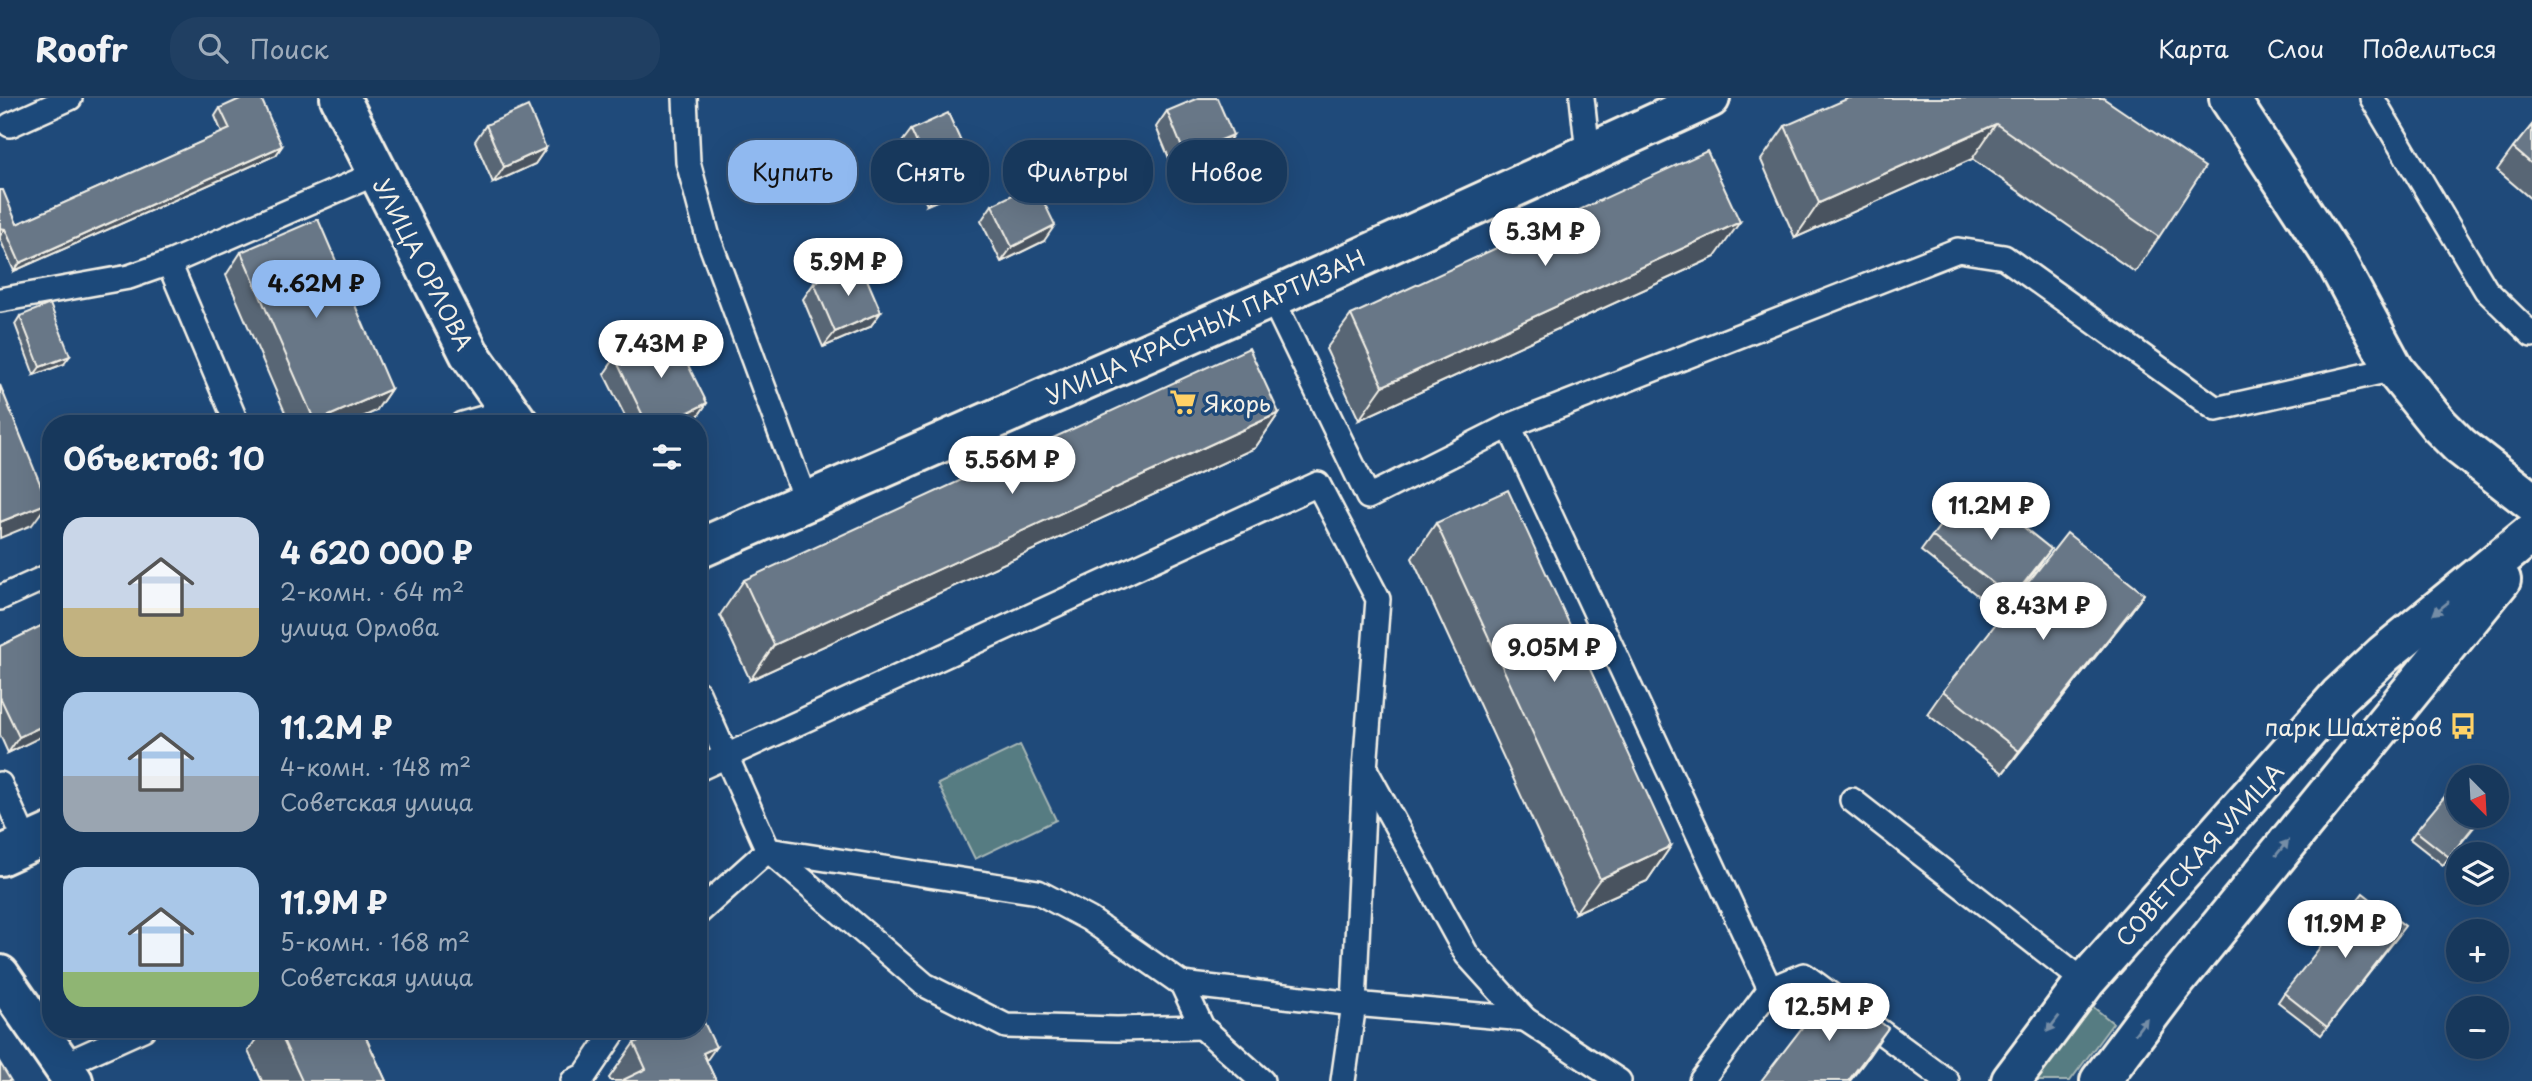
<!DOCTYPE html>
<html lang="ru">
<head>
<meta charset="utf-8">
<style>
	body { margin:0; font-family:"Playpen Sans",sans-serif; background:#203f62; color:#f1f3f6; height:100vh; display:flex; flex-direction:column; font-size:26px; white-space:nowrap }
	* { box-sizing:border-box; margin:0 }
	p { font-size:23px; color:#9eacbb }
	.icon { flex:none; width:38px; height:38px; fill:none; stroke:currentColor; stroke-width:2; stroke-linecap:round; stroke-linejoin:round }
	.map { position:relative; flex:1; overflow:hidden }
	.details { position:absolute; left:42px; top:317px; width:665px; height:623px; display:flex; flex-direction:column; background:#17385c; border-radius:28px; box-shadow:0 7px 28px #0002,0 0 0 2px #365272 }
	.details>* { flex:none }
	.guide { position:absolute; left:728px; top:42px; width:665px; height:63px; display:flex; gap:14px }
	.needle { width:46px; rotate:156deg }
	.fabs { position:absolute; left:2446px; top:667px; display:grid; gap:14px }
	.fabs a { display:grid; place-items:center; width:63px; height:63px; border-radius:50%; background:#17385c; box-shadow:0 7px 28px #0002,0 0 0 2px #365272; font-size:35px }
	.price { position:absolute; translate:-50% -60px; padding:0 16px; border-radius:24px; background:#fff; color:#222; font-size:23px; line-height:46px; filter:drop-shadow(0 2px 4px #0008) }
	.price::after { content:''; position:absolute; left:50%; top:42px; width:21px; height:16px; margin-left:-10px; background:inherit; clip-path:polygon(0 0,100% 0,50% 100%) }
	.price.on { background:#90b9f0; color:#111 }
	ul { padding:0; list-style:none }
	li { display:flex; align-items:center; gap:21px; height:175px; padding:0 21px }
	li span { display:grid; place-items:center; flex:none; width:196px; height:140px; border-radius:21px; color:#555 }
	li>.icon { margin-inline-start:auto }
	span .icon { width:84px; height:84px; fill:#fffc; stroke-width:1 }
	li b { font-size:30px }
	h2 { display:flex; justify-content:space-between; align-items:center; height:84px; padding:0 21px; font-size:30px }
	.tag { padding:0 24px; border-radius:28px; background:#17385c; box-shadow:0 7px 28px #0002,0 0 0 2px #365272; font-size:24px; line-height:63px }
	.tag.on { background:#90b9f0; color:#111 }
	header { display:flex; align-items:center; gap:42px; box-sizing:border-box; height:98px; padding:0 35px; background:#17385c; border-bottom:2px solid #365272 }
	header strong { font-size:33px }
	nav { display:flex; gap:38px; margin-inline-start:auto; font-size:24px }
	.search { width:490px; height:63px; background:#203f62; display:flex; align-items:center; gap:18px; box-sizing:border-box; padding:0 24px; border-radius:28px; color:#9eacbb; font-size:26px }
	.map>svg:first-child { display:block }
	.green { fill:#577c82; stroke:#a6b6b5; stroke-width:2 }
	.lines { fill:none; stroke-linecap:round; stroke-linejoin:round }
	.service-casing { stroke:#f4f1e8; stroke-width:28 }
	.minor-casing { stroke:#f4f1e8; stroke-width:44 }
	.secondary-casing { stroke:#f4f1e8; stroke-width:44 }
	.primary-casing { stroke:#f4f1e8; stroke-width:44 }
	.service { stroke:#1f4a7a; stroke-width:23 }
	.minor { stroke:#1f4a7a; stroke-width:38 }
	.secondary { stroke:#1f4a7a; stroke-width:38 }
	.primary { stroke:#1f4a7a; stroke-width:38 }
	.wall { fill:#596674; stroke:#f4f1e8; stroke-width:2 }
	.shaded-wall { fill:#48535e; stroke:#f4f1e8; stroke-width:2 }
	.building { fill:#677787; stroke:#f4f1e8; stroke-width:2 }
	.oneway { fill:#748da6 }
	.labels { text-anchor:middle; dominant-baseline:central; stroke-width:7; stroke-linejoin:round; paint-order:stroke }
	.street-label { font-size:23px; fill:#f4f1e8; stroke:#1f4a7a }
	.poi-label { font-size:23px; fill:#f4f1e8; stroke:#1f4a7a; text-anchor:start }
</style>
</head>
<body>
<header>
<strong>Roofr</strong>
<div class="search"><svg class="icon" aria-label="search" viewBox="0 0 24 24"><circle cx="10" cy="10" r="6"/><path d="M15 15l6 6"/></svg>Поиск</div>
<nav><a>Карта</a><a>Слои</a><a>Поделиться</a></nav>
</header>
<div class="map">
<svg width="2532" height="983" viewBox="0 0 2532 983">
	<rect width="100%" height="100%" fill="#1f4a7a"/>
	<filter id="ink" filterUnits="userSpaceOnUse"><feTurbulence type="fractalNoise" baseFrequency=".0143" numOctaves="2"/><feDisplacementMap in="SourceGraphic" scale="14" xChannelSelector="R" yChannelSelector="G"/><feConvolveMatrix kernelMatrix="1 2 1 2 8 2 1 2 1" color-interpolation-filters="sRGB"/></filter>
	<g filter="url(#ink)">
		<g class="green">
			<path d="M1020 647 1056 722 975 761 938 686Z"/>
			<path d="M2092 908 2113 925 2070 983H2035Z"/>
		</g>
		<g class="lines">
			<defs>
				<g id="service">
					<path d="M685 0 688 64 708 139 806 404"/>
					<path d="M1582 0 1588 55"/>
					<path d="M2372 0 2486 192 2532 237"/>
					<path d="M10 27 70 0"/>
					<path d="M169 165 237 326"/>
					<path d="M1272 200 1368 399 1509 328 1958 152 2004 159 2216 311 2394 271"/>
					<path d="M0 202 129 179 169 165 377 75"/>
					<path d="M462 326 511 312"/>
					<path d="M1509 328 1770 891"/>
					<path d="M0 500 51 477"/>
					<path d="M698 595 768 752 698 815"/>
					<path d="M698 671 1318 386 1378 501 1365 671 1467 857 1525 921 1619 983"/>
					<path d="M0 686 27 746"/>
					<path d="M1852 702 2085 884"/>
					<path d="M768 752 1038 794 1089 821 1182 886 1202 929 1262 983"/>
					<path d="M768 752 925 887 1006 928 1117 931 1202 929"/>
					<path d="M1182 886 1354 906 1525 921"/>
					<path d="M63 967 143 931"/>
					<path d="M573 983 585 977 616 931"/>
					<path d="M1343 983 1354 906 1365 672"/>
					<path d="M1701 983 1770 891 1804 877 1947 983"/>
				</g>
				<g id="minor">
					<path d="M340 0 469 255 519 326"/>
					<path d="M0 877 73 983"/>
				</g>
				<g id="secondary">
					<path d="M2229 0 2338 167 2394 271 2439 327 2460 348 2532 404"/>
					<path d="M698 451 1272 200 1710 0"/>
					<path d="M0 758 51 735"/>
				</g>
				<g id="primary">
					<path d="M2011 983 2085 884 2339 598 2384 556 2532 435"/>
					<path d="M2100 983 2169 891 2501 482"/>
				</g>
			</defs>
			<use href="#service" class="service-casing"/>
			<use href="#minor" class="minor-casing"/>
			<use href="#secondary" class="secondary-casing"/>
			<use href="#primary" class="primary-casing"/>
			<use href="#service" class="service"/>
			<use href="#minor" class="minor"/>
			<use href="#secondary" class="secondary"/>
			<use href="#primary" class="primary"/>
		</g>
		<g class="wall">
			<path d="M2103 0 2159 139 2135 174 1972 61 1795 140 1761 62 1785 28Z"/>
			<path d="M220 10 282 48 276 57 14 173 0 141V92L17 126 222 35 215 18Z"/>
			<path d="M1167 13 1233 37 1221 53 1174 72 1156 29Z"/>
			<path d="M486 27 546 50 535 66 493 85 475 43Z"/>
			<path d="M2532 27V102L2497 72 2513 50Z"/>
			<path d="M911 32 975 75 964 91 927 107 899 48Z"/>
			<path d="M992 107 1044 143 1001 164 981 123Z"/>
			<path d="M241 154 391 291 376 313 347 326H290L226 177Z"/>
			<path d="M1715 159 1359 322 1326 251 1351 217Z"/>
			<path d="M814 185 881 214 870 229 823 249 803 201Z"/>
			<path d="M20 218 64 266 34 277 15 226Z"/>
			<path d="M615 260 707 305 696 321 687 326H629L604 276Z"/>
			<path d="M1279 315 1255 350 750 582 720 517 744 482Z"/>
			<path d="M1436 425 1671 748 1647 783 1575 815 1412 460Z"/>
			<path d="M1932 438 2040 466 2001 516 1921 453Z"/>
			<path d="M2144 496 2128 518 2003 675 1927 616 1943 593Z"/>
			<path d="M51 523V634L8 655 0 637V548Z"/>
			<path d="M2483 718 2443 767 2410 741 2416 733Z"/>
			<path d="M2400 836 2321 937 2278 904 2284 895Z"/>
			<path d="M263 931H362L386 983H262L248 953Z"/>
			<path d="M634 945 706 962 716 983H611L609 980Z"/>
		</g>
		<g class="shaded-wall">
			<path d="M1996 26 1972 61 1795 140 1819 105Z"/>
			<path d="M1233 37 1221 53 1174 72 1185 57Z"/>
			<path d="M282 48 276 57 14 173 20 165Z"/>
			<path d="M546 50 535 66 493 85 504 69Z"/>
			<path d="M975 75 964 91 927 107 938 92Z"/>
			<path d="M1740 124 1715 159 1359 322 1383 288Z"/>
			<path d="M1055 127 1044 143 1001 164 1012 149Z"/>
			<path d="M0 130 5 131 0 138Z"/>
			<path d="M881 214 870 229 823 249 835 234Z"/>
			<path d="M70 258 64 266 34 277 40 269Z"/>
			<path d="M391 291 376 313 347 326H313L315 324Z"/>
			<path d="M707 305 696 321 687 326H665Z"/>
			<path d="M1279 315 1255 350 750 582 774 547Z"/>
			<path d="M48 405 32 427 0 440V424Z"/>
			<path d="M2051 451 2040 466 2001 516 2012 500Z"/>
			<path d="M2144 496 2128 518 2003 675 2019 653Z"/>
			<path d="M51 624V634L8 655 19 639Z"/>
			<path d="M1671 748 1647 783 1575 815 1600 781Z"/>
			<path d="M1888 930 1864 965 1850 983H1848Z"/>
			<path d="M716 949 692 983 703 955Z"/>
		</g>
		<g class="building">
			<path d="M242 0H261L282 48 20 165 5 131 0 130V92H3L17 126 230 31 220 10Z"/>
			<path d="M1198 0H1217L1233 37 1185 57 1167 13Z"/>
			<path d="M1849 0H2103L2205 69 2159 139 1996 26 1819 105 1785 28Z"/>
			<path d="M528 8 546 50 504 69 486 27Z"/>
			<path d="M948 15 975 75 938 92 911 32Z"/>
			<path d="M2532 27V66L2513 50Z"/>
			<path d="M1707 53 1740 124 1383 288 1351 217Z"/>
			<path d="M1035 86 1055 127 1012 149 992 107Z"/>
			<path d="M318 121 391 291 315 324 241 154Z"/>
			<path d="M860 165 881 214 835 234 814 185Z"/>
			<path d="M50 206 70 258 40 269 20 218Z"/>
			<path d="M671 233 707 305 665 326H647L615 260Z"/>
			<path d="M1249 250 1279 315 774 547 744 482Z"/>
			<path d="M0 287 48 405 0 424Z"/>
			<path d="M1971 387 2051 451 2012 500 1932 438Z"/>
			<path d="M1508 392 1671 748 1600 781 1436 425Z"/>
			<path d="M2067 435 2144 496 2019 653 1943 593Z"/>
			<path d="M51 523V624L19 639 0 599V548Z"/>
			<path d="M2455 686 2459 689V718H2482L2449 759 2416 733Z"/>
			<path d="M2363 795 2405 828 2327 929 2284 895Z"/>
			<path d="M1834 888 1888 930 1848 983H1761Z"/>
			<path d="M698 914H699L716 949 703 955 716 983H621L646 971 634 945 664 931H698Z"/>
			<path d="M278 931H362L386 983H302Z"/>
			<path d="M0 965 11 983H0Z"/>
		</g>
		<defs><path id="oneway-solid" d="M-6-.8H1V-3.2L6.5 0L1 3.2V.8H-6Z" transform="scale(1.75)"/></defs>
		<g class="oneway">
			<use href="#oneway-solid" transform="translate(2441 510) rotate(141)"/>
			<use href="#oneway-solid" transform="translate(2282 750) rotate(-51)"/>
			<use href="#oneway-solid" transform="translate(2053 926) rotate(127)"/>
			<use href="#oneway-solid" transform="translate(2141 928) rotate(-53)"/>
		</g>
	</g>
	<defs>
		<symbol id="supermarket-bare" viewBox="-9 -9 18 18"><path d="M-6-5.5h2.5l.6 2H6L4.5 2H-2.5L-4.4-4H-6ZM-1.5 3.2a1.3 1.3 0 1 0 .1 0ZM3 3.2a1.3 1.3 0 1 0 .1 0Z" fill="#ffd166" stroke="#1f4a7a" stroke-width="2.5" paint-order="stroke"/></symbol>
		<symbol id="bus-bare" viewBox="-9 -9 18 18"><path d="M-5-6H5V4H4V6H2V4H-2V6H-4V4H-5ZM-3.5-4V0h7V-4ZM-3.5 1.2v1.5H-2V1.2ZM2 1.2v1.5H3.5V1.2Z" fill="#ffd166" stroke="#1f4a7a" stroke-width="2.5" paint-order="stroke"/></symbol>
	</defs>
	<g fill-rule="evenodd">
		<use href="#supermarket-bare" x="1164" y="285" width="38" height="38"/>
		<use href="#bus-bare" x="2444" y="609" width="38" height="38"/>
	</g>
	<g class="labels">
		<g class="street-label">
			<text transform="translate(424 166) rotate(63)">УЛИЦА ОРЛОВА</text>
			<text transform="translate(1205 228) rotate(-24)">УЛИЦА КРАСНЫХ ПАРТИЗАН</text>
			<text transform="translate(2199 756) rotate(-48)">СОВЕТСКАЯ УЛИЦА</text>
		</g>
		<g class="poi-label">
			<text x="1204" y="304">Якорь</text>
			<text x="2442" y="628" text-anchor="end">парк Шахтёров</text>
		</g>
	</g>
</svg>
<div class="fabs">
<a><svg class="needle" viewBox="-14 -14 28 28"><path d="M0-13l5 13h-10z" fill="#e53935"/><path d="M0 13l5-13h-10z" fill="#9eacbb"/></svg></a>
<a><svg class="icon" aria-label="layers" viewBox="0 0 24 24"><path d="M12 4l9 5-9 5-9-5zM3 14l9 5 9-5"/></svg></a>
<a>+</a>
<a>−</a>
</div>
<b class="price" style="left:1545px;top:170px">5.3M ₽</b>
<b class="price" style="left:848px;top:200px">5.9M ₽</b>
<b class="price on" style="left:316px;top:222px">4.62M ₽</b>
<b class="price" style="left:661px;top:282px">7.43M ₽</b>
<b class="price" style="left:1012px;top:398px">5.56M ₽</b>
<b class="price" style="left:1991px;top:444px">11.2M ₽</b>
<b class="price" style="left:2043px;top:544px">8.43M ₽</b>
<b class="price" style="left:1554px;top:586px">9.05M ₽</b>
<b class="price" style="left:2345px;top:862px">11.9M ₽</b>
<b class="price" style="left:1829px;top:945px">12.5M ₽</b>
<div class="guide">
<a class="tag on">Купить</a>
<a class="tag">Снять</a>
<a class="tag">Фильтры</a>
<a class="tag">Новое</a>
</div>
<section class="details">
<h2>Объектов: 10<svg class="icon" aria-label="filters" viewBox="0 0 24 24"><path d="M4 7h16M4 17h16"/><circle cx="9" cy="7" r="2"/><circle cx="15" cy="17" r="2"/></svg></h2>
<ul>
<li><span style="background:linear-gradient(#c9d6e8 65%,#c2b280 0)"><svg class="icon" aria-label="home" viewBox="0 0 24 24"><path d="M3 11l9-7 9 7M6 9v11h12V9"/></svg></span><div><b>4 620 000 ₽</b><p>2-комн. · 64 m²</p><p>улица Орлова</p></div></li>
<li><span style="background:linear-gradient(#a9c7e8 60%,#9aa5b1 0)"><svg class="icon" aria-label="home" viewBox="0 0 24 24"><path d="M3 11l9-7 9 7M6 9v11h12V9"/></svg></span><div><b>11.2M ₽</b><p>4-комн. · 148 m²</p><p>Советская улица</p></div></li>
<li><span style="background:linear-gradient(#a9c7e8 75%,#8fb573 0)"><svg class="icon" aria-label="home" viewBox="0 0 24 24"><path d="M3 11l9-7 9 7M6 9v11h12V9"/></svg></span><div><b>11.9M ₽</b><p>5-комн. · 168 m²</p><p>Советская улица</p></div></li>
</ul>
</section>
</div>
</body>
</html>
